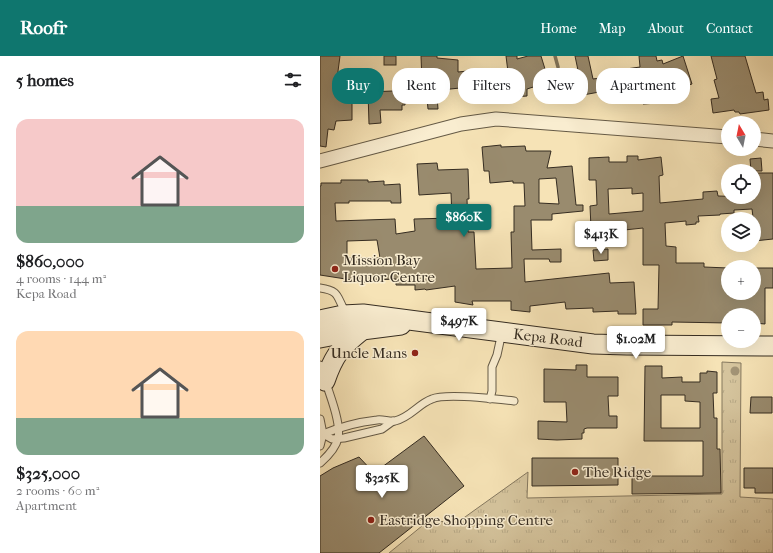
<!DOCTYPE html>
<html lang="en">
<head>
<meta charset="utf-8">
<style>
	body { margin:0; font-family:"IM FELL French Canon",serif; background:#f6f6f6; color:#202124; height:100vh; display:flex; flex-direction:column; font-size:15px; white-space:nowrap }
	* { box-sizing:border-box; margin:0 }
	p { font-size:13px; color:#757577 }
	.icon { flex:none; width:22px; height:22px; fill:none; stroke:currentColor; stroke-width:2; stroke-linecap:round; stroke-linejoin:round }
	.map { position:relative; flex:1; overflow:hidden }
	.details { display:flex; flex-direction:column; background:#fff; width:320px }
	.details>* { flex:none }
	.banner { position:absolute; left:12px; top:12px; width:380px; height:36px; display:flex; gap:8px }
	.needle { width:26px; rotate:350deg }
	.tools { position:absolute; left:401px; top:60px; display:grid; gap:8px }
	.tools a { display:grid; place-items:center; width:40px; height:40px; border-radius:50%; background:#fff; box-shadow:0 4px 16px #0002; font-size:20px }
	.price { position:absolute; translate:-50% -34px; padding:0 9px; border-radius:4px; background:#fff; color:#222; font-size:13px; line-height:26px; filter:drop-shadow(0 1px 2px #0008) }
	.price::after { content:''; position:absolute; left:50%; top:24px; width:12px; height:9px; margin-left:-6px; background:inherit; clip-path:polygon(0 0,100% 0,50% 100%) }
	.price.on { background:#0f766e; color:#fff }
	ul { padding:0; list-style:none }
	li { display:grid; align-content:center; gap:8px; height:212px; padding:0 16px }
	li span { display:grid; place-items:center; height:124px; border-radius:12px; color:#555 }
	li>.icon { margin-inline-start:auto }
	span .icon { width:72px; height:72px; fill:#fffc; stroke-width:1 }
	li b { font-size:17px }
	h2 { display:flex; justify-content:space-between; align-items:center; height:48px; padding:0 16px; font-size:17px }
	.chip { padding:0 14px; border-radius:16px; background:#fff; box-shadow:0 4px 16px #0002; font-size:14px; line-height:36px }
	.chip.on { background:#0f766e; color:#fff }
	header { display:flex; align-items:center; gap:24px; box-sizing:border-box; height:56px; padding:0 20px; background:#0f766e; color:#fff }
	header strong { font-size:19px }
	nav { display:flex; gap:22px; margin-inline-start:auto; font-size:14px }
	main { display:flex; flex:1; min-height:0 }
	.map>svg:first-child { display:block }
	.park { fill:url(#park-tufts); stroke:#85785f }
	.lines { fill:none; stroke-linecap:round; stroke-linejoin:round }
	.stream { stroke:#81755c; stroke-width:3.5 }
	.building { fill:#998b6e; stroke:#352c21; fill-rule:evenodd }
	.service-casing { stroke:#655a46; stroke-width:9 }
	.minor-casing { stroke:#655a46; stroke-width:15 }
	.secondary-casing { stroke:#352c21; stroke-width:21 }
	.service { stroke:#f9edd0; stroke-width:7 }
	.minor { stroke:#f9edd0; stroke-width:13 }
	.secondary { stroke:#f9edd0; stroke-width:19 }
	.tree { fill:#a29375 }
	.poi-dot { fill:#8f2418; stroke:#f9edd0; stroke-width:1.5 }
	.labels { text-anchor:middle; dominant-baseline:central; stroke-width:3; stroke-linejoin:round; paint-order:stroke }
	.poi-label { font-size:15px; fill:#352c21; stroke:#f9edd0; text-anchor:start }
	.street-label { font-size:15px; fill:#352c21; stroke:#f9edd0 }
</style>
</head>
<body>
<header>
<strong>Roofr</strong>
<nav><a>Home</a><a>Map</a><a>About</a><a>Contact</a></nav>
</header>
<main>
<section class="details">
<h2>5 homes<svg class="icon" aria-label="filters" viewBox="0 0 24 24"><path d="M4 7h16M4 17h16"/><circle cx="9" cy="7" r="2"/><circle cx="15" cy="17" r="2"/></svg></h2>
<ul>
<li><span style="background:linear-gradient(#f6c9c9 70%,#7fa58c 0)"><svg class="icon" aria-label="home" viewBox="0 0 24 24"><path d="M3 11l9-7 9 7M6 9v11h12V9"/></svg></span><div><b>$860,000</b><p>4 rooms · 144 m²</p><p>Kepa Road</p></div></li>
<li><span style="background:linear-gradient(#ffd9b3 70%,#7fa58c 0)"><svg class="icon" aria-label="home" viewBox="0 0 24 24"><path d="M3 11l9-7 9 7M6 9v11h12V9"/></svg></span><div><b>$325,000</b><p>2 rooms · 60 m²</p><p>Apartment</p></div></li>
</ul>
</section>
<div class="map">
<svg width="453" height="497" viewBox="0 0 453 497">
	<defs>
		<pattern id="park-tufts" width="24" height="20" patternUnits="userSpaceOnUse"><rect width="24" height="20" fill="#d5c49d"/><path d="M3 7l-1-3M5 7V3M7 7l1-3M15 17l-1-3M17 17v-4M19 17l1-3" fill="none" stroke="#b7a987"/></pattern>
	</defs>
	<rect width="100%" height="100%" fill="#f6e3b6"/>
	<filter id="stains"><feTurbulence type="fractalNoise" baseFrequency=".005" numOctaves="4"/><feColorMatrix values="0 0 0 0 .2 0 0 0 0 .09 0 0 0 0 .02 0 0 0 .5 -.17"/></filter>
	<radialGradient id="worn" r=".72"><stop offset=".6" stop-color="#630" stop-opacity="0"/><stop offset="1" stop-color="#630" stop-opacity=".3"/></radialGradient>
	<path class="park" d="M402 306 421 307 420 441 453 443V497H69L108 465 138 466 208 416 207 442 402 438Z"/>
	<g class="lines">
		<path class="stream" d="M235 0 238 11"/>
	</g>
	<g class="building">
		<path d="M0 0H20L15 38H32V64L16 65 14 74 8 73 6 91 0 90Z"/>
		<rect x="64" y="0" width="12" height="9"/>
		<path d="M101 0H117V2L138 4V16L157 14 159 30 121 34V40H117L118 53H108L107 42 85 43V49H82V54H60L61 67 49 68 48 36 98 34 97 26H102Z"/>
		<path d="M186 0H197V3L208 0H221L229 26 207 33V40L193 41V37L184 38V36L173 37 172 24 186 23V16H188Z"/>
		<path d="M255 0H268L273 23 306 18V13L320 11 319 0H336L337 5 342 4 343 8 363 0 372 28 358 32 355 22 336 25 338 47 323 48 322 33 291 37 290 34 263 39 262 34 252 39 247 24 259 19Z"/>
		<path d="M391 0H425L436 37 443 36 444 44 448 43 449 54 420 58 419 56H415L414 54 393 57 391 43 399 42 394 24 397 23Z"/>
		<path d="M181 89V91L205 90 206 95H231L227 112 252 110 256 149H263V155L232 158V164H211L212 194 241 193V206H230L229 203H204L205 226 289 217 290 227 314 226 316 258H298V255L273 256V252L246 253 245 246 210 250V256L191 254V245H152L153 249 135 246V230L106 234 105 233 95 234V229H76V223L51 224V226H32V224L0 219V130H1V127H21V124H48V126L64 125V129L80 128 81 147H71V145H29V147H15L16 165 75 163 76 178 95 175 94 163 132 162 131 137 99 139 97 108 117 107 118 114 148 113 149 143H147L148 176H154L156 213 192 212 191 176H194V150H205L204 127H193V125L170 127 169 115H164L162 91ZM236 122 239 148 219 147V123ZM57 184 60 202H27V185Z"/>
		<path d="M307 100H318V104L341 101 343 119 339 120 340 147 383 143V136L397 135 398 140 434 141V117H453V183L434 185V161H433L432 153 414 154V157L400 158V159L378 160 379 166H376V168L366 169V165L345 167 346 190 356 191V207H384V211L408 212V237H434V212H453V232H445V268L434 267V259H408V267L352 266V269H323V253H338L339 209H323V172L295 175V171L271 172 270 150 277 149 276 124H269V102L289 101V106H307ZM312 132V138L323 137V155L289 158 288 133Z"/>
		<path d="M441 102 442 115H431L430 103Z"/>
		<path d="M288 193V204L274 205 273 194Z"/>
		<path d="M256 309H267V321H298V340H288L289 360H297V372H267L264 373V377H262V383L237 384 218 383V365L247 366 246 346H224V313L256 314Z"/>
		<path d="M325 310H342V322L362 321V326H380V317H387V315L397 316V337H393L394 362H397V393H400L401 437 312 438V420H383V385H324ZM341 339H365V345L380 346V372H341Z"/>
		<path d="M431 341H452V357H430Z"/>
		<path d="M104 380 144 430 59 497H0V420L13 412 39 401 54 417Z"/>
		<path d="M212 402H298V429L212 430Z"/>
		<path d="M424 412H453V437H435V432H424Z"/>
	</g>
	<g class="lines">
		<defs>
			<g id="service">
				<path d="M0 232C21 235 16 241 26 257"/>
				<path d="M0 309C5 327 22 365 18 382 16 392 8 400 0 407"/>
				<path d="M170 343 172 335V311L177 299 182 276"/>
				<path d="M0 363 3 378 0 390"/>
				<path d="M3 378C20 371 39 366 57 364 63 363 69 366 75 365 91 361 98 348 112 343 125 337 177 343 194 345"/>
				<path d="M3 378 12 383 24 382 62 373 73 365"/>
			</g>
			<g id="minor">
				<path d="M434 83 453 85"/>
				<path d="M0 105 141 68 176 63 408 81"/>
			</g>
			<g id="secondary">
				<path d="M0 264 23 259 43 258 273 288 307 289 453 290"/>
				<path d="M0 282 42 274 81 269"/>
				<path d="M5 325C14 299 20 292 41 275"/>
			</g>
		</defs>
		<use href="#service" class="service-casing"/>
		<use href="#minor" class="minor-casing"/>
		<use href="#secondary" class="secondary-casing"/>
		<use href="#service" class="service"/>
		<use href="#minor" class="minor"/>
		<use href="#secondary" class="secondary"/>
	</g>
	<circle class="tree" cx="415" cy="315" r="4.5"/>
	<g class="poi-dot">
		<circle cx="15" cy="213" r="4"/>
		<circle cx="95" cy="297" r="4"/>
		<circle cx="255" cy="416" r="4"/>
		<circle cx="51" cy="464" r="4"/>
	</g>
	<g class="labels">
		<g class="poi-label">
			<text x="23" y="204">Mission Bay<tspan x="23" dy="17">Liquor Centre</tspan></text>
			<text x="87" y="297" text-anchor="end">Uncle Mans</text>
			<text x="263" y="416">The Ridge</text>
			<text x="59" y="464">Eastridge Shopping Centre</text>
		</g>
		<g class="street-label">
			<text transform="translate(228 282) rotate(7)">Kepa Road</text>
		</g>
	</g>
	<rect width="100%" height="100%" filter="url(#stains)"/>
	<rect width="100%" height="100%" fill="url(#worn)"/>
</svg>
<div class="tools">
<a><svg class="needle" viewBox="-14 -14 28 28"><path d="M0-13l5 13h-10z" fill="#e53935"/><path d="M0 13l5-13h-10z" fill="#757577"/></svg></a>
<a><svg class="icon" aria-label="locate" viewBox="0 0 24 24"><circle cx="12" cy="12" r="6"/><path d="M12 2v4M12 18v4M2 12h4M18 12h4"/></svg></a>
<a><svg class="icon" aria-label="layers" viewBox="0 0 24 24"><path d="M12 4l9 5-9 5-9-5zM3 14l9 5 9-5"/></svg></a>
<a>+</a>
<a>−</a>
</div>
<b class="price on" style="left:144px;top:182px">$860K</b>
<b class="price" style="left:281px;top:199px">$413K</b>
<b class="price" style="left:139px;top:286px">$497K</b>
<b class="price" style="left:316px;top:304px">$1.02M</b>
<b class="price" style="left:62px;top:443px">$325K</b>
<div class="banner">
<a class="chip on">Buy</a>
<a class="chip">Rent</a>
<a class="chip">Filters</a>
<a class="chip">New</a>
<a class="chip">Apartment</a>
</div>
</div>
</main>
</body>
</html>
